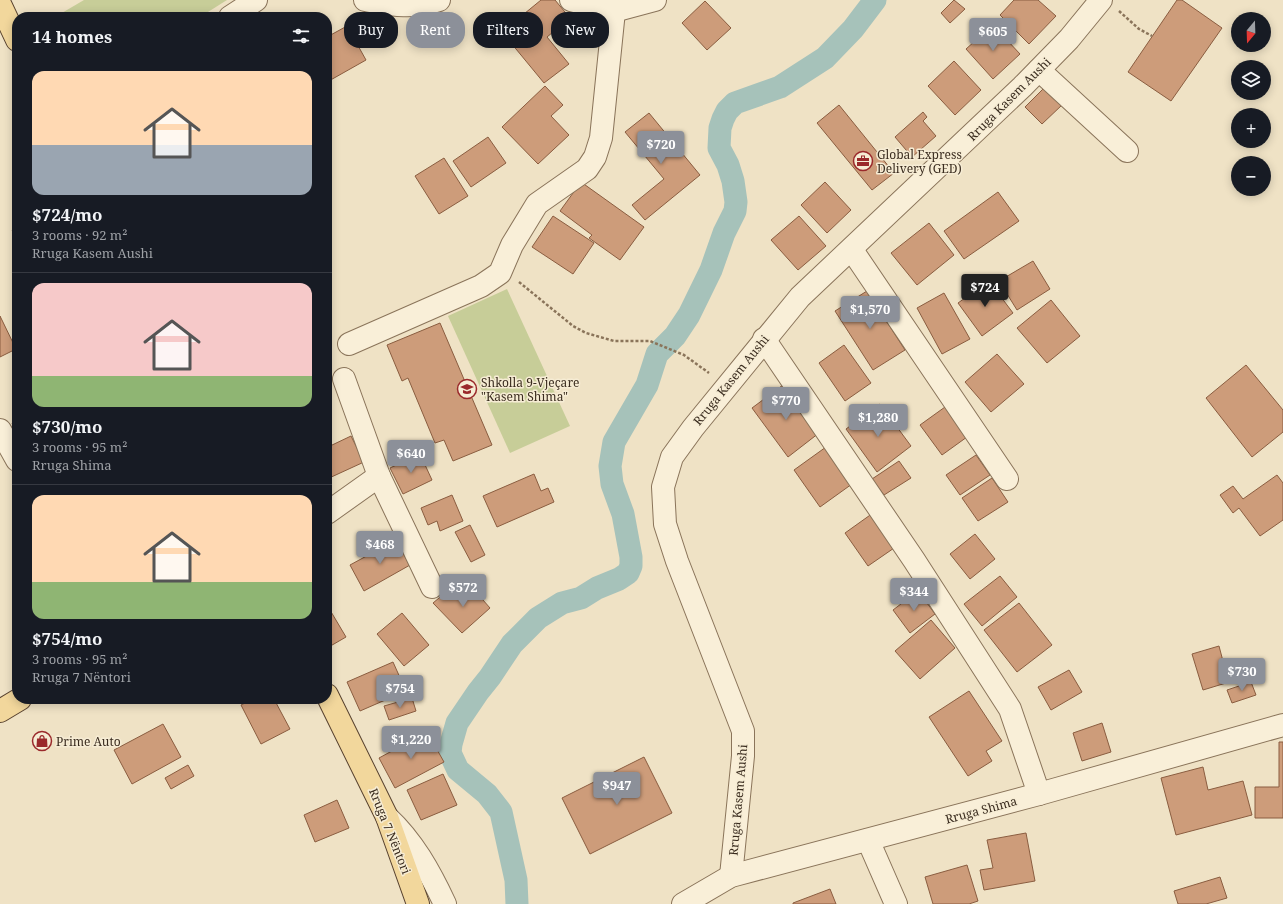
<!DOCTYPE html>
<html lang="en">
<head>
<meta charset="utf-8">
<style>
	body { margin:0; font-family:"Noto Serif",serif; background:#242831; color:#f1f3f6; height:100vh; display:flex; flex-direction:column; font-size:15px; white-space:nowrap }
	* { box-sizing:border-box; margin:0 }
	p { font-size:13px; color:#9ea1a6 }
	.icon { flex:none; width:22px; height:22px; fill:none; stroke:currentColor; stroke-width:2; stroke-linecap:round; stroke-linejoin:round }
	.map { position:relative; flex:1; overflow:hidden }
	.details { position:absolute; left:12px; top:12px; width:320px; height:692px; display:flex; flex-direction:column; background:#171b24; border-radius:16px; box-shadow:0 2px 10px #0003 }
	.details>* { flex:none }
	.hud { position:absolute; left:344px; top:12px; width:380px; height:36px; display:flex; gap:8px }
	.needle { width:26px; rotate:199deg }
	.tools { position:absolute; left:1231px; top:12px; display:grid; gap:8px }
	.tools a { display:grid; place-items:center; width:40px; height:40px; border-radius:50%; background:#171b24; box-shadow:0 2px 10px #0003; font-size:20px }
	.price { position:absolute; translate:-50% -34px; padding:0 9px; border-radius:4px; background:#8c9099; color:#fff; font-size:13px; line-height:26px; filter:drop-shadow(0 1px 2px #0008) }
	.price::after { content:''; position:absolute; left:50%; top:24px; width:12px; height:9px; margin-left:-6px; background:inherit; clip-path:polygon(0 0,100% 0,50% 100%) }
	.price.on { background:#222; color:#fff }
	ul { padding:0; list-style:none }
	li { display:grid; align-content:center; gap:8px; height:212px; padding:0 20px }
	li+li { border-top:1px solid #363941 }
	li span { display:grid; place-items:center; height:124px; border-radius:12px; color:#555 }
	li>.icon { margin-inline-start:auto }
	span .icon { width:72px; height:72px; fill:#fffc; stroke-width:1 }
	li b { font-size:17px }
	h2 { display:flex; justify-content:space-between; align-items:center; height:48px; padding:0 20px; font-size:17px }
	.chip { padding:0 14px; border-radius:16px; background:#171b24; box-shadow:0 2px 10px #0003; font-size:14px; line-height:36px }
	.chip.on { background:#8c9099; color:#fff }
	.map>svg:first-child { display:block }
	.green { fill:#c7cd98 }
	.lines { fill:none; stroke-linecap:round; stroke-linejoin:round }
	.canal { stroke:#a6c2ba; stroke-width:23 }
	.building { fill:#cd9c7a; stroke:#8a5d40 }
	.minor-casing { stroke:#8a745a; stroke-width:24 }
	.major-casing { stroke:#58422f; stroke-width:24 }
	.path { stroke:#8a745a; stroke-width:2.5; stroke-dasharray:3 2; stroke-linecap:butt }
	.minor { stroke:#f9efd8; stroke-width:22 }
	.major { stroke:#f2d79c; stroke-width:22 }
	.labels { text-anchor:middle; dominant-baseline:central; stroke-width:3; stroke-linejoin:round; paint-order:stroke }
	.street-label { font-size:12px; fill:#3a2c1f; stroke:#f6ecd4 }
	.poi-label { font-size:12px; fill:#3a2c1f; stroke:#f6ecd4; text-anchor:start }
</style>
</head>
<body>
<div class="map">
<svg width="1283" height="904" viewBox="0 0 1283 904">
	<rect width="100%" height="100%" fill="#efe2c5"/>
	<g class="green">
		<path d="M84 0H227L200 17H55Z"/>
		<path d="M507 289 570 426 510 453 448 316Z"/>
	</g>
	<g class="lines">
		<path class="canal" d="M517 904 516 880 501 812 487 794 458 770 450 753 451 744 457 723 478 692 490 677 512 644 538 618 562 603 581 598 597 588 619 579 628 573 631 566V557L623 514 612 484 610 466 614 442 647 385 657 354 675 336 689 315 711 270 724 233 735 211 736 202 733 181 728 165 719 148 720 128 723 119 727 111 735 103 780 87 825 58 853 29 875 0"/>
	</g>
	<g class="building">
		<path d="M541 0H555L570 18 547 37 569 64 544 83 502 32Z"/>
		<path d="M954 0 965 9 950 23 941 13Z"/>
		<path d="M1014 0H1038L1056 16 1029 44 1000 15Z"/>
		<path d="M1177 0H1182L1222 28 1171 101 1128 72Z"/>
		<path d="M705 1 731 28 707 50 682 23Z"/>
		<path d="M993 25 1020 54 993 79 966 49Z"/>
		<path d="M347 26 366 60 327 82V37Z"/>
		<path d="M954 61 981 90 955 115 928 86Z"/>
		<path d="M545 86 563 105 551 116 569 135 538 164 502 127Z"/>
		<path d="M1045 87 1062 105 1042 124 1025 107Z"/>
		<path d="M839 105 894 173 872 190 817 123Z"/>
		<path d="M923 112 927 117 923 121 936 136 912 157 895 137Z"/>
		<path d="M649 113 700 175 645 220 632 205 664 179 625 132Z"/>
		<path d="M488 137 506 163 471 187 453 161Z"/>
		<path d="M444 158 468 196 439 214 415 176Z"/>
		<path d="M581 182 644 227 620 260 589 238 592 235 560 211Z"/>
		<path d="M825 182 851 210 827 233 801 205Z"/>
		<path d="M998 192 1019 221 964 259 944 231Z"/>
		<path d="M553 216 594 243 573 274 532 247Z"/>
		<path d="M799 216 826 246 798 270 771 240Z"/>
		<path d="M929 223 954 255 917 285 891 253Z"/>
		<path d="M17 226V237L12 230Z"/>
		<path d="M1033 261 1050 289 1017 310 999 281Z"/>
		<path d="M989 281 1013 313 982 336 958 303Z"/>
		<path d="M867 291 905 350 873 370 835 311Z"/>
		<path d="M944 293 970 339 942 354 917 308Z"/>
		<path d="M1051 300 1080 336 1047 363 1017 328Z"/>
		<path d="M0 316 16 349 0 357Z"/>
		<path d="M440 323 492 445 453 461 444 440 435 443 408 378 402 381 387 345Z"/>
		<path d="M844 345 871 383 845 401 819 363Z"/>
		<path d="M997 354 1024 384 991 412 965 382Z"/>
		<path d="M1246 365 1283 410V432L1252 457 1206 398Z"/>
		<path d="M783 385 819 433 788 457 752 408Z"/>
		<path d="M327 389 331 409 327 410Z"/>
		<path d="M880 404 911 446 877 472 846 429Z"/>
		<path d="M945 407 967 437 942 455 920 425Z"/>
		<path d="M17 420V433L12 423Z"/>
		<path d="M351 436 364 462 327 479V439L330 446Z"/>
		<path d="M826 447 852 484 820 507 794 470Z"/>
		<path d="M420 454 432 480 403 494 390 468Z"/>
		<path d="M976 455 990 475 960 495 946 475Z"/>
		<path d="M899 461 911 478 884 495 872 479Z"/>
		<path d="M534 474 541 491 548 488 554 502 497 527 483 496Z"/>
		<path d="M1277 475 1283 483V520L1260 536 1239 508 1233 513 1220 495 1233 486 1243 499Z"/>
		<path d="M992 478 1008 502 978 521 962 498Z"/>
		<path d="M452 495 463 521 440 531 437 521 428 525 421 508Z"/>
		<path d="M873 513 897 546 868 566 845 533Z"/>
		<path d="M470 525 485 555 471 562 455 532Z"/>
		<path d="M975 534 995 559 970 579 950 554Z"/>
		<path d="M396 540 410 565 364 591 350 565Z"/>
		<path d="M1000 576 1017 597 982 626 964 604Z"/>
		<path d="M468 583 490 608 462 633 433 603 445 593 450 599Z"/>
		<path d="M918 591 935 614 910 633 893 610Z"/>
		<path d="M1019 603 1052 645 1017 672 984 630Z"/>
		<path d="M327 605 346 637 327 648Z"/>
		<path d="M402 613 429 645 404 666 377 634Z"/>
		<path d="M931 620 955 648 920 679 895 651Z"/>
		<path d="M1219 646 1224 665 1221 666 1226 683 1203 690 1192 654Z"/>
		<path d="M393 662 406 691 360 711 347 682Z"/>
		<path d="M1069 670 1082 692 1051 710 1038 687Z"/>
		<path d="M1251 682 1256 695 1232 703 1227 690Z"/>
		<path d="M969 691 1002 741 986 751 992 761 968 776 929 717Z"/>
		<path d="M412 698 416 711 389 720 384 706Z"/>
		<path d="M253 699H274L290 729 261 744 241 705Z"/>
		<path d="M1102 723 1111 752 1082 761 1073 733Z"/>
		<path d="M163 724 181 757 132 784 114 750Z"/>
		<path d="M427 732 444 762 395 788 379 758Z"/>
		<path d="M1279 742H1283V818H1255V787H1279Z"/>
		<path d="M644 757 672 813 590 854 562 798Z"/>
		<path d="M188 765 194 776 171 789 165 778Z"/>
		<path d="M1203 767 1208 790 1243 781 1252 815 1176 835 1161 778Z"/>
		<path d="M443 774 457 805 421 820 407 790Z"/>
		<path d="M337 800 349 828 315 842 304 815Z"/>
		<path d="M1026 833 1035 881 984 890 980 870 993 868 987 840Z"/>
		<path d="M967 865 978 901 969 904H933L925 877Z"/>
		<path d="M1220 877 1227 898 1206 904H1178L1174 891Z"/>
		<path d="M830 889 836 904H793V903Z"/>
	</g>
	<g class="lines">
		<defs>
			<g id="minor">
				<path d="M365 0C393 5 412 9 439 0"/>
				<path d="M571 0 614 11 655 0"/>
				<path d="M230 17 256 0"/>
				<path d="M1039 70 1127 151"/>
				<path d="M852 250 1007 479"/>
				<path d="M764 339 914 560 1010 709 1039 794"/>
				<path d="M349 344 481 286 500 273 512 245 537 204 587 169 595 157 601 138 614 11"/>
				<path d="M344 379 379 476 432 587"/>
				<path d="M0 430 17 460"/>
				<path d="M327 513 379 476"/>
				<path d="M387 817C413 841 430 872 445 904"/>
				<path d="M868 840 896 904"/>
				<path d="M731 876 743 756V731L677 561 665 524 663 487 672 457 693 428 800 297 1022 87 1069 39 1101 0"/>
				<path d="M683 904 731 876 1039 794 1283 725"/>
			</g>
			<g id="major">
				<path d="M0 4 17 40"/>
				<path d="M327 695 387 817 418 904"/>
				<path d="M0 711 20 699"/>
			</g>
		</defs>
		<use href="#minor" class="minor-casing"/>
		<use href="#major" class="major-casing"/>
		<g class="path">
			<path d="M1119 11 1139 29 1152 36"/>
			<path d="M519 282 573 326 586 333 614 341H650L684 355 709 373"/>
		</g>
		<use href="#minor" class="minor"/>
		<use href="#major" class="major"/>
	</g>
	<defs>
		<symbol id="office-ring" viewBox="-11 -11 22 22"><circle r="9.5" fill="#f6ecd4" stroke="#9a292b" stroke-width="1.5"/><path d="M-6-3h4V-5.5h4V-3h4V5H-6ZM-1-4.5V-3h2v-1.5ZM-6 0V1H6V0Z" fill="#9a292b"/></symbol>
		<symbol id="school-ring" viewBox="-11 -11 22 22"><circle r="9.5" fill="#f6ecd4" stroke="#9a292b" stroke-width="1.5"/><path d="M0-5L7-2L0 1L-7-2ZM-4 1L0 2.5L4 1V4Q0 6-4 4Z" fill="#9a292b"/></symbol>
		<symbol id="shop-ring" viewBox="-11 -11 22 22"><circle r="9.5" fill="#f6ecd4" stroke="#9a292b" stroke-width="1.5"/><path d="M-5-2.5h2.3a2.7 3.5 0 0 1 5.4 0H5L5.5 6h-11ZM-1.5-2.5h3a1.5 2.3 0 0 0-3 0Z" fill="#9a292b"/></symbol>
	</defs>
	<g fill-rule="evenodd">
		<use href="#office-ring" x="852" y="150" width="22" height="22"/>
		<use href="#school-ring" x="456" y="378" width="22" height="22"/>
		<use href="#shop-ring" x="31" y="730" width="22" height="22"/>
	</g>
	<g class="labels">
		<g class="street-label">
			<text transform="translate(1009 99) rotate(-45)">Rruga Kasem Aushi</text>
			<text transform="translate(731 380) rotate(-51)">Rruga Kasem Aushi</text>
			<text transform="translate(738 800) rotate(-85)">Rruga Kasem Aushi</text>
			<text transform="translate(981 810) rotate(-15)">Rruga Shima</text>
			<text transform="translate(390 831) rotate(68)">Rruga 7 Nëntori</text>
		</g>
		<g class="poi-label">
			<text x="877" y="154">Global Express<tspan x="877" dy="14">Delivery (GED)</tspan></text>
			<text x="481" y="382">Shkolla 9-Vjeçare<tspan x="481" dy="14">"Kasem Shima"</tspan></text>
			<text x="56" y="741">Prime Auto</text>
		</g>
	</g>
</svg>
<div class="tools">
<a><svg class="needle" viewBox="-14 -14 28 28"><path d="M0-13l5 13h-10z" fill="#e53935"/><path d="M0 13l5-13h-10z" fill="#9ea1a6"/></svg></a>
<a><svg class="icon" aria-label="layers" viewBox="0 0 24 24"><path d="M12 4l9 5-9 5-9-5zM3 14l9 5 9-5"/></svg></a>
<a>+</a>
<a>−</a>
</div>
<b class="price" style="left:993px;top:52px">$605</b>
<b class="price" style="left:661px;top:165px">$720</b>
<b class="price on" style="left:985px;top:308px">$724</b>
<b class="price" style="left:870px;top:330px">$1,570</b>
<b class="price" style="left:786px;top:421px">$770</b>
<b class="price" style="left:878px;top:438px">$1,280</b>
<b class="price" style="left:411px;top:474px">$640</b>
<b class="price" style="left:380px;top:565px">$468</b>
<b class="price" style="left:463px;top:608px">$572</b>
<b class="price" style="left:914px;top:612px">$344</b>
<b class="price" style="left:1242px;top:692px">$730</b>
<b class="price" style="left:400px;top:709px">$754</b>
<b class="price" style="left:411px;top:760px">$1,220</b>
<b class="price" style="left:617px;top:806px">$947</b>
<div class="hud">
<a class="chip">Buy</a>
<a class="chip on">Rent</a>
<a class="chip">Filters</a>
<a class="chip">New</a>
</div>
<section class="details">
<h2>14 homes<svg class="icon" aria-label="filters" viewBox="0 0 24 24"><path d="M4 7h16M4 17h16"/><circle cx="9" cy="7" r="2"/><circle cx="15" cy="17" r="2"/></svg></h2>
<ul>
<li><span style="background:linear-gradient(#ffd9b3 60%,#9aa5b1 0)"><svg class="icon" aria-label="home" viewBox="0 0 24 24"><path d="M3 11l9-7 9 7M6 9v11h12V9"/></svg></span><div><b>$724/mo</b><p>3 rooms · 92 m²</p><p>Rruga Kasem Aushi</p></div></li>
<li><span style="background:linear-gradient(#f6c9c9 75%,#8fb573 0)"><svg class="icon" aria-label="home" viewBox="0 0 24 24"><path d="M3 11l9-7 9 7M6 9v11h12V9"/></svg></span><div><b>$730/mo</b><p>3 rooms · 95 m²</p><p>Rruga Shima</p></div></li>
<li><span style="background:linear-gradient(#ffd9b3 70%,#8fb573 0)"><svg class="icon" aria-label="home" viewBox="0 0 24 24"><path d="M3 11l9-7 9 7M6 9v11h12V9"/></svg></span><div><b>$754/mo</b><p>3 rooms · 95 m²</p><p>Rruga 7 Nëntori</p></div></li>
</ul>
</section>
</div>
</body>
</html>
